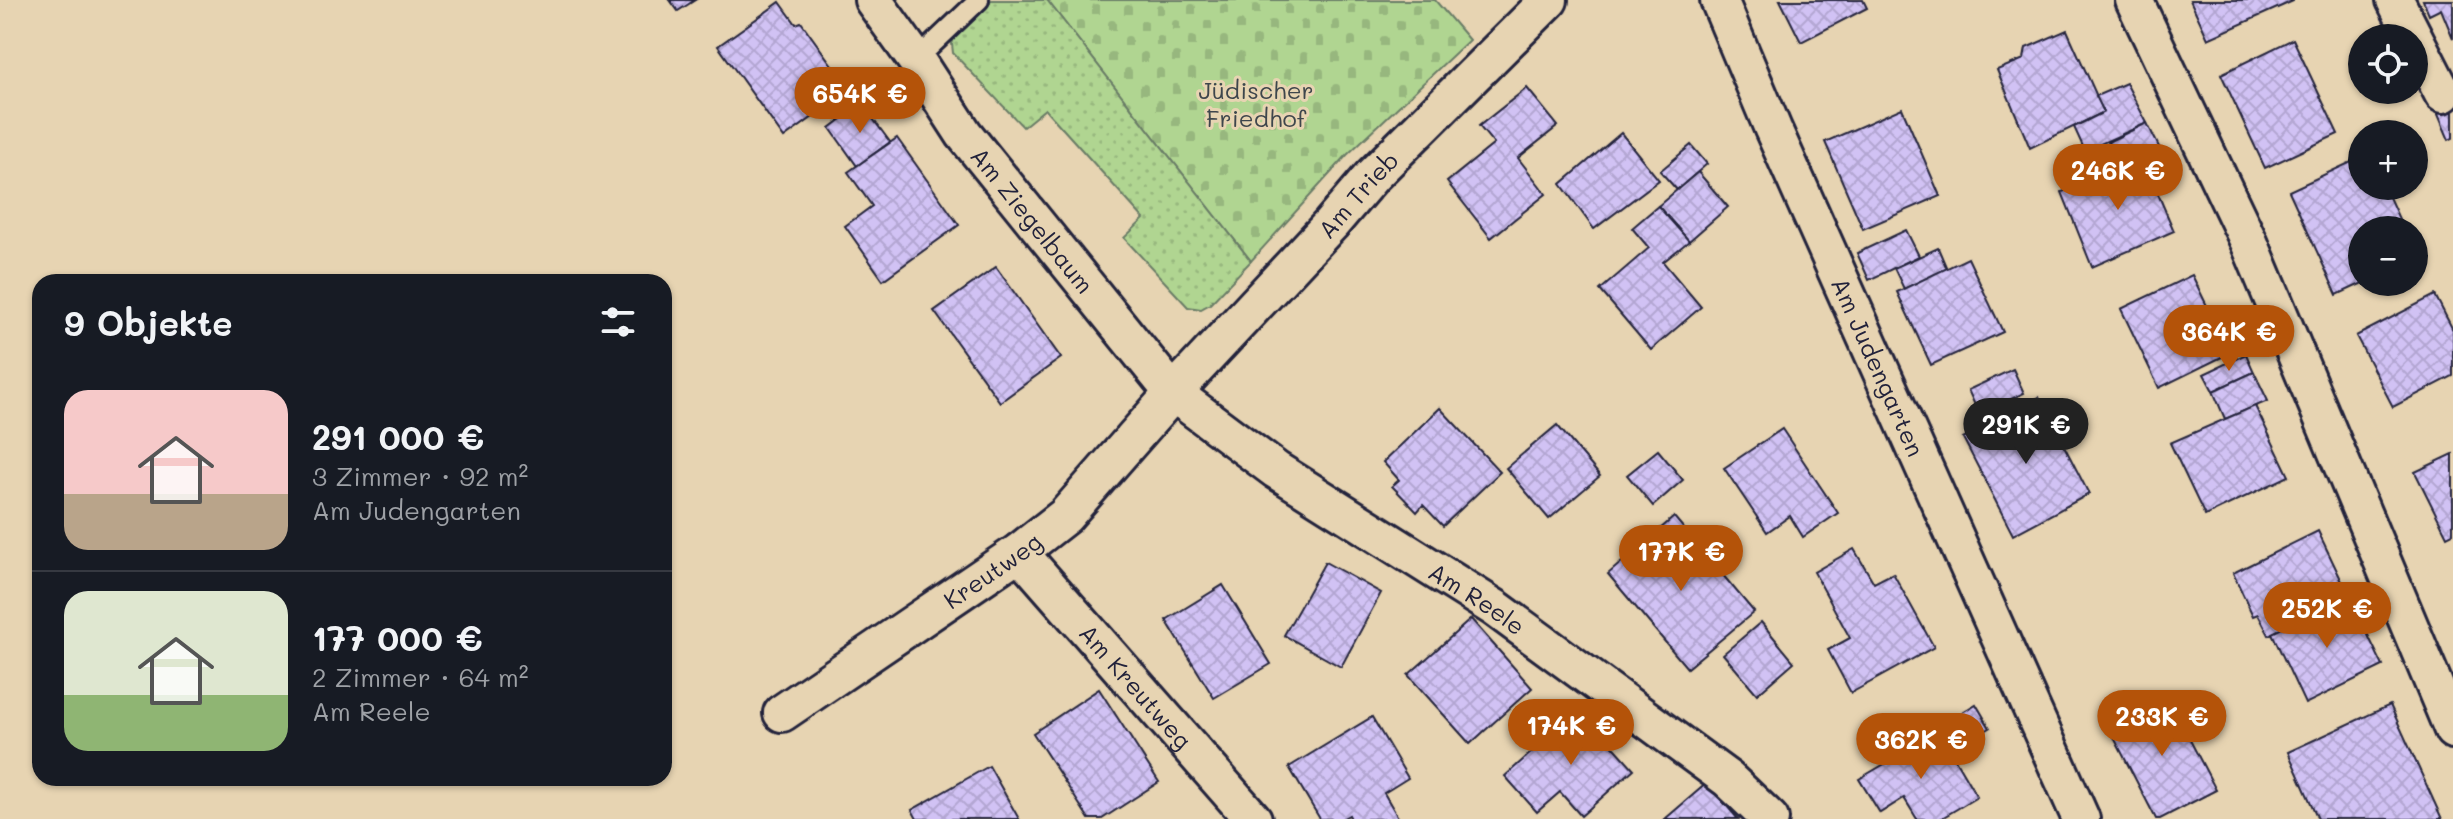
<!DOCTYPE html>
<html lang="de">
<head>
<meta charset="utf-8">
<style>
	body { margin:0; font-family:Mali,sans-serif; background:#242831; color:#f1f3f6; height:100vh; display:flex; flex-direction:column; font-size:30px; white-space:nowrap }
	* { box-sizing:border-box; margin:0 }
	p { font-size:26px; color:#9ea1a6 }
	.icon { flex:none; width:44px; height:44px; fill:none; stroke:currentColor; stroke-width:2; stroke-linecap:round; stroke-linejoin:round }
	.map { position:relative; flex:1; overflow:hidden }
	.drawer { position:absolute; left:32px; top:274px; width:640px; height:512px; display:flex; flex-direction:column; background:#171b24; border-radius:24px; box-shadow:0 2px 6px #0004 }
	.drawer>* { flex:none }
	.buttons { position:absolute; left:2348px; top:24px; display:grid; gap:16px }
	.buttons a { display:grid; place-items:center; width:80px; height:80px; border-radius:50%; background:#171b24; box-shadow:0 2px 6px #0004; font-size:40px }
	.price { position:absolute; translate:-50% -68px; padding:0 18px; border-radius:28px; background:#b45309; color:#fff; font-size:26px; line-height:52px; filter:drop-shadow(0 2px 4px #0008) }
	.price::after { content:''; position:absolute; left:50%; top:48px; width:24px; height:18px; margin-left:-12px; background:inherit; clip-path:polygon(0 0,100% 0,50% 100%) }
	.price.on { background:#222; color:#fff }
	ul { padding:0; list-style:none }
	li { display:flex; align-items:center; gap:24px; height:200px; padding:0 32px }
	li+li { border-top:2px solid #363941 }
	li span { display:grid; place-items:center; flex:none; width:224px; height:160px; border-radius:24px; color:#555 }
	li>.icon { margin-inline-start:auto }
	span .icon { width:96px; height:96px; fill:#fffc; stroke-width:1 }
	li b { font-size:34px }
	h2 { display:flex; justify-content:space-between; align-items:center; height:96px; padding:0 32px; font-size:34px }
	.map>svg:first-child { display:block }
	.cemetery { fill:url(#cemetery-stones); stroke:#697c66; stroke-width:2 }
	.park { fill:url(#park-dots); stroke:#697c66; stroke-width:2 }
	.building { fill:url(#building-cross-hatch); stroke:#22223b; stroke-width:2 }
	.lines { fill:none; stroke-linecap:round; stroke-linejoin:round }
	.service-casing { stroke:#22223b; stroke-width:24 }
	.minor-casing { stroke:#22223b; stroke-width:42 }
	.service { stroke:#e7d4b2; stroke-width:18 }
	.minor { stroke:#e7d4b2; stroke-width:36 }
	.labels { text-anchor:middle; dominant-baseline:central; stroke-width:6; stroke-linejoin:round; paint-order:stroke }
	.park-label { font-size:24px; fill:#3e464c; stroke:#e7d4b2 }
	.street-label { font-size:24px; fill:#22223b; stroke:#e7d4b2 }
</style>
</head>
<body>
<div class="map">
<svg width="2453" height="819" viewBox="0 0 2453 819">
	<defs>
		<pattern id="cemetery-stones" width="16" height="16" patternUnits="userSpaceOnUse" patternTransform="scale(2)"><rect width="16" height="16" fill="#b0d591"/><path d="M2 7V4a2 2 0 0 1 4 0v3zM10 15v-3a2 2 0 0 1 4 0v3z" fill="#97b77e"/></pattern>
		<pattern id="park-dots" width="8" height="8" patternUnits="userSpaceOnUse" patternTransform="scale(2)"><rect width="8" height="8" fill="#b0d591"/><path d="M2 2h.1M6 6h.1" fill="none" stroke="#97b77e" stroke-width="1.8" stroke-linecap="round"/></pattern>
		<pattern id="building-cross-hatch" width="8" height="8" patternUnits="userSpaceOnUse" patternTransform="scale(2)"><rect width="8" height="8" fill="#d1c2f4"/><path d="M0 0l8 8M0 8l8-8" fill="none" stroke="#b3a6d2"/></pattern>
	</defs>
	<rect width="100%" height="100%" fill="#e7d4b2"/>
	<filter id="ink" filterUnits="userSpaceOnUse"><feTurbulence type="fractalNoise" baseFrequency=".0125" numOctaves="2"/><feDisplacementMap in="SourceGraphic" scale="16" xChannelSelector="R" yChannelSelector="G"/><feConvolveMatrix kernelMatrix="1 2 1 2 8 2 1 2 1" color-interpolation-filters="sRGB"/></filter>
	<g filter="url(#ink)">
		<path class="cemetery" d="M1047 0H1435L1469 40 1347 155 1251 261Z"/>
		<path class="park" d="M991 0H1047L1251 261 1210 304 1201 309 1188 307 1124 238 1144 219 1045 109 1023 127 953 53 952 44 955 36Z"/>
		<g class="building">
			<path d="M670 0H695L678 11Z"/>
			<path d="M1780 0H1863L1867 8 1801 42Z"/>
			<path d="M2190 0H2293V1L2208 39Z"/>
			<path d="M2423 0H2453V38L2441 9 2429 15Z"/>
			<path d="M780 2 796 24 801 22 834 68 831 71 846 93 784 138 718 46Z"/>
			<path d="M2067 30 2104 112 2030 148 1997 70 2024 59 2026 48Z"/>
			<path d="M2293 39 2338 134 2265 168 2221 74Z"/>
			<path d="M2126 83 2147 123 2085 151 2074 127 2104 112 2096 96Z"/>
			<path d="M1527 88 1558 126 1518 158 1546 194 1491 238 1447 182 1494 144 1479 126Z"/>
			<path d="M862 104 890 142 857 166 830 128Z"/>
			<path d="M2453 105V138L2449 140 2437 112Z"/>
			<path d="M1902 108 1940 196 1863 229 1825 142Z"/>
			<path d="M2147 123 2161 151 2119 169 2108 142Z"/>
			<path d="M1621 133 1659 180 1594 229 1561 184Z"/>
			<path d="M897 138 959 225 883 280 845 226 872 206 848 172Z"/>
			<path d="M1691 145 1707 164 1677 190 1660 171Z"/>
			<path d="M2362 157V186H2384L2404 230H2362V282H2365L2337 295 2289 191Z"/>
			<path d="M2143 159 2174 231 2092 267 2062 192Z"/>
			<path d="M1698 172 1728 207 1689 241 1658 206Z"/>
			<path d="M1658 206 1689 241 1663 262 1701 307 1651 350 1600 290 1649 248 1632 228Z"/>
			<path d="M1906 230 1919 256 1869 280 1857 253Z"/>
			<path d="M1938 248 1947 269 1904 289 1894 268Z"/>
			<path d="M1968 258 2003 332 1931 365 1897 292Z"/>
			<path d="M996 267 1061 358 1000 402 934 311Z"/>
			<path d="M2192 275 2230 353 2159 388 2121 309Z"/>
			<path d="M2435 295 2453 330V376L2393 407 2356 336Z"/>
			<path d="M2246 354 2254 372 2213 391 2204 374Z"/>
			<path d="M2013 369 2024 393 1979 414 1968 390Z"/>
			<path d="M2254 372 2268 401 2225 419 2213 391Z"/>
			<path d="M2039 397 2089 494 2013 535 1963 438Z"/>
			<path d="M2255 406 2289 476 2205 516 2170 443Z"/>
			<path d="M1440 408 1500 472 1443 526 1423 505 1417 512 1392 486 1399 480 1383 462Z"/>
			<path d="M1557 425 1600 476 1549 519 1506 468Z"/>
			<path d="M1782 429 1838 513 1803 537 1790 516 1767 532 1724 468Z"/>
			<path d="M1658 450 1683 480 1653 506 1627 475Z"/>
			<path d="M2453 454V533L2447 536 2415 472Z"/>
			<path d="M1674 517 1754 612 1687 668 1608 574Z"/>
			<path d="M2318 531 2349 596 2269 635 2258 614 2253 616 2233 573Z"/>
			<path d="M1854 549 1874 583 1893 573 1934 647 1851 693 1828 650 1850 638 1814 572Z"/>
			<path d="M1325 562 1381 593 1341 667 1284 635Z"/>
			<path d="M1223 585 1271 664 1214 698 1166 620Z"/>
			<path d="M2349 596 2383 666 2305 704 2272 633Z"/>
			<path d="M1471 619 1532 688 1470 744 1408 675Z"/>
			<path d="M1761 622 1794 662 1757 694 1723 654Z"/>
			<path d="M1099 689 1159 782 1102 819H1089L1033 733Z"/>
			<path d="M2167 696 2216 790 2160 819H2156L2108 726Z"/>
			<path d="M1976 704 1990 728 1950 751 1936 728Z"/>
			<path d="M2390 705 2442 819H2318L2288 752Z"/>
			<path d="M1580 709 1634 769 1581 816 1560 792 1537 812 1505 776Z"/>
			<path d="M1372 717 1408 778 1384 793 1399 819H1351L1349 815 1342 819H1320L1289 767Z"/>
			<path d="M1939 732 1977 797 1940 819H1917L1904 798 1880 813 1859 779Z"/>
			<path d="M989 766 1019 819H917L912 810Z"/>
			<path d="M1707 783 1738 819H1665Z"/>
		</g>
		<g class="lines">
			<defs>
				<path id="service" d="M916 60 979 0"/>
				<g id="minor">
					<path id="s1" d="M873 0 916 60 964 134 1173 393 1276 470 1495 608 1728 779 1770 819"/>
					<path id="s2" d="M1719 0 1773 129 2081 819"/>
					<path d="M2134 0 2249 242 2453 730"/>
					<path d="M2395 0 2443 94"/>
					<path id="s3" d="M1019 552 1253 819"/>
					<path id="s4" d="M782 713 1019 552 1065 516 1173 393 1331 224 1372 176 1549 0"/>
				</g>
			</defs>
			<use href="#service" class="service-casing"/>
			<use href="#minor" class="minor-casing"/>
			<use href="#service" class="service"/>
			<use href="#minor" class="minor"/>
		</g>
	</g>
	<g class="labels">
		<g class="park-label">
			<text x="1256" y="89">Jüdischer<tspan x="1256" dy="28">Friedhof</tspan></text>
		</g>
		<g class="street-label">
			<text stroke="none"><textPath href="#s4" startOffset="780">Am Trieb</textPath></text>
			<text stroke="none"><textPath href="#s1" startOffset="272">Am Ziegelbaum</textPath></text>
			<text stroke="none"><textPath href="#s2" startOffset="400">Am Judengarten</textPath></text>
			<text stroke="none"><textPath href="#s4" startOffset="254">Kreutweg</textPath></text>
			<text stroke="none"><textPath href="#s1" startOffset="862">Am Reele</textPath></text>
			<text stroke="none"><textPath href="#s3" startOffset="178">Am Kreutweg</textPath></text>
		</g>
	</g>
</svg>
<div class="buttons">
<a><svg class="icon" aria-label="locate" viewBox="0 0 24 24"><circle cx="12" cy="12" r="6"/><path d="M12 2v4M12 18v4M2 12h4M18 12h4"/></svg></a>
<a>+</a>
<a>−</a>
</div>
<b class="price" style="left:860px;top:135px">654K €</b>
<b class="price" style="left:2118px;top:212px">246K €</b>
<b class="price" style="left:2229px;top:373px">364K €</b>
<b class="price on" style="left:2026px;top:466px">291K €</b>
<b class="price" style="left:1681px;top:593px">177K €</b>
<b class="price" style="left:2327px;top:650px">252K €</b>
<b class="price" style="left:2162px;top:758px">233K €</b>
<b class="price" style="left:1571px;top:767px">174K €</b>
<b class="price" style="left:1921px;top:781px">362K €</b>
<section class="drawer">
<h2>9 Objekte<svg class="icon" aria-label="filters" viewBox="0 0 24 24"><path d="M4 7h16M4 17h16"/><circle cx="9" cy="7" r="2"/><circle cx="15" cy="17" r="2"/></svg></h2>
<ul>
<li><span style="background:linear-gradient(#f6c9c9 65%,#b9a48a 0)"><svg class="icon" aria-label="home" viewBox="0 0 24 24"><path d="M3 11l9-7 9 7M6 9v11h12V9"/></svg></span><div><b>291 000 €</b><p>3 Zimmer · 92 m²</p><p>Am Judengarten</p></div></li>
<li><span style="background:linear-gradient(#dfe7d0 65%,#8fb573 0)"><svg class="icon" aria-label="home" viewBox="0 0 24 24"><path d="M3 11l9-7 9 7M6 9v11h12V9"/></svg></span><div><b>177 000 €</b><p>2 Zimmer · 64 m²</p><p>Am Reele</p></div></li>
</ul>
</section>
</div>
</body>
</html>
